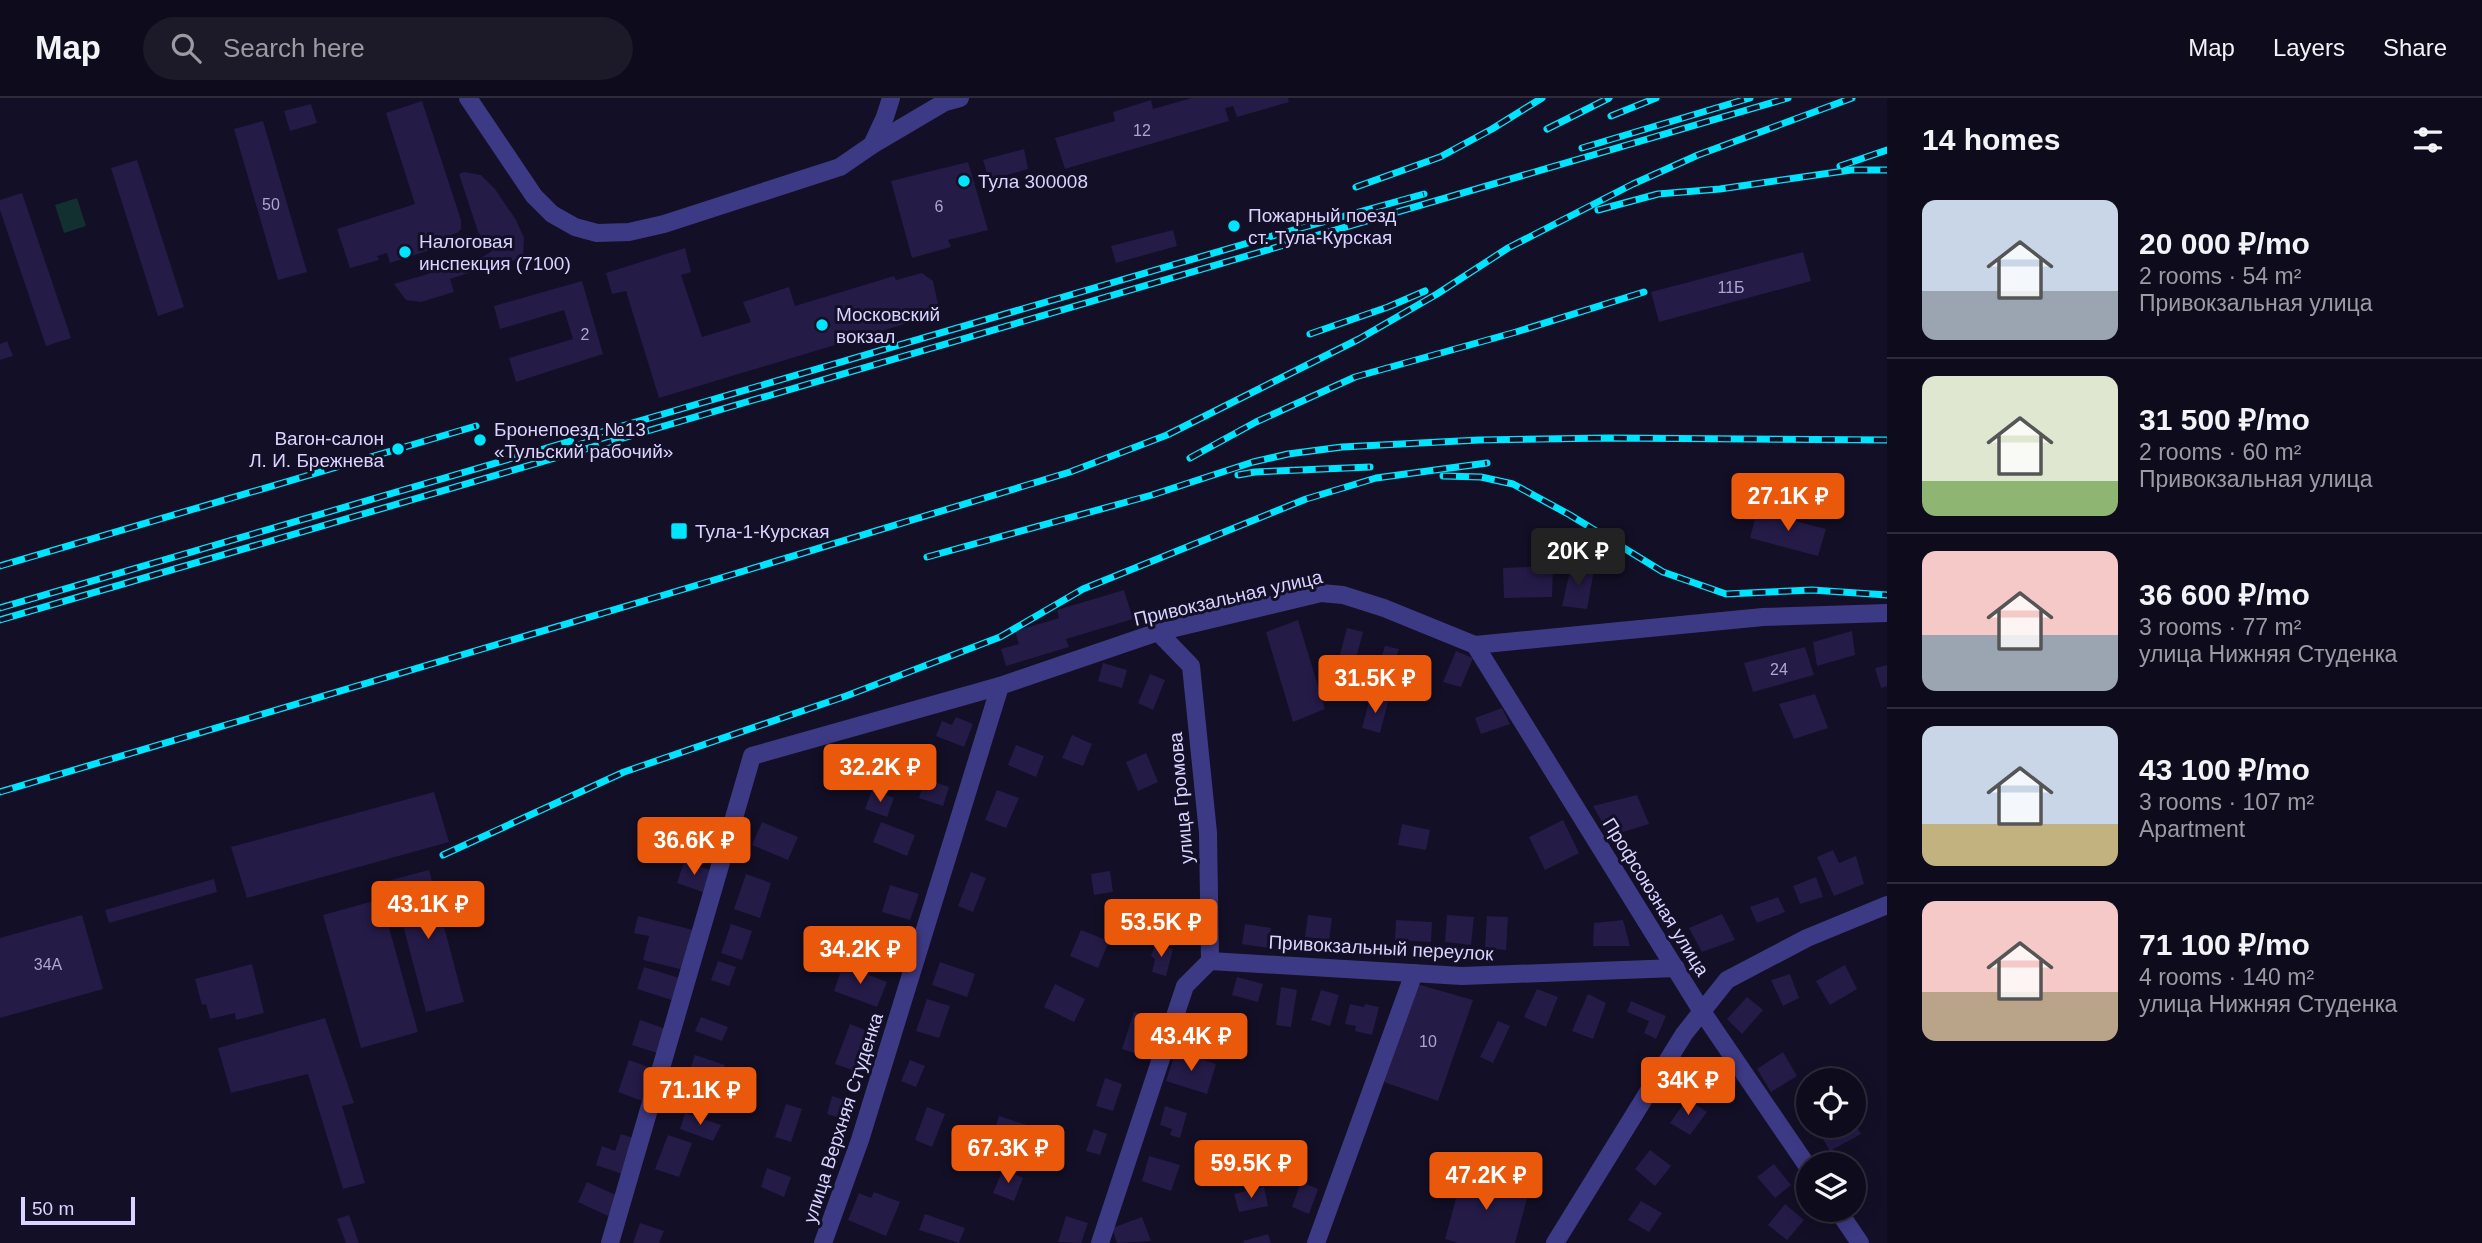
<!DOCTYPE html>
<html lang="en">
<head>
<meta charset="utf-8">
<style>
	body { margin:0; font-family:Helvetica,sans-serif; background:#1c1929; color:#f1f3f6; height:100vh; display:flex; flex-direction:column; font-size:26px; white-space:nowrap }
	* { box-sizing:border-box; margin:0 }
	p { font-size:23px; color:#9b9ba3 }
	.icon { flex:none; width:38px; height:38px; fill:none; stroke:currentColor; stroke-width:2; stroke-linecap:round; stroke-linejoin:round }
	.map { position:relative; flex:1; overflow:hidden }
	.side { display:flex; flex-direction:column; background:#0e0b1c; width:595px }
	.side>* { flex:none }
	.controls { position:absolute; left:1796px; top:970px; display:grid; gap:14px }
	.controls a { display:grid; place-items:center; width:70px; height:70px; border-radius:50%; background:#0e0b1c; box-shadow:0 4px 18px #0003,0 0 0 2px #2e2b3b; font-size:35px }
	.scale { position:absolute; left:21px; bottom:18px; width:114px; box-sizing:border-box; padding-left:7px; border:4px solid #d9d4ff; border-top:0; font-size:19px; line-height:24px; white-space:nowrap; color:#d9d4ff; -webkit-text-stroke:5px #130f26; paint-order:stroke }
	.price { position:absolute; translate:-50% -60px; padding:0 16px; border-radius:7px; background:#ea580c; color:#fff; font-size:23px; line-height:46px; filter:drop-shadow(0 2px 4px #0008) }
	.price::after { content:''; position:absolute; left:50%; top:42px; width:21px; height:16px; margin-left:-10px; background:inherit; clip-path:polygon(0 0,100% 0,50% 100%) }
	.price.current { background:#222; color:#fff }
	ul { padding:0; list-style:none }
	li { display:flex; align-items:center; gap:21px; height:175px; padding:0 35px }
	li+li { border-top:2px solid #2e2b3b }
	li span { display:grid; place-items:center; flex:none; width:196px; height:140px; border-radius:14px; color:#555 }
	li>.icon { margin-inline-start:auto }
	span .icon { width:84px; height:84px; fill:#fffc; stroke-width:1 }
	li b { font-size:30px }
	h2 { display:flex; justify-content:space-between; align-items:center; height:84px; padding:0 35px; font-size:30px }
	header { display:flex; align-items:center; gap:42px; box-sizing:border-box; height:98px; padding:0 35px; background:#0e0b1c; border-bottom:2px solid #2e2b3b }
	header strong { font-size:33px }
	nav { display:flex; gap:38px; margin-inline-start:auto; font-size:24px }
	.search { width:490px; height:63px; background:#1c1929; display:flex; align-items:center; gap:18px; box-sizing:border-box; padding:0 24px; border-radius:38px; color:#9b9ba3; font-size:26px }
	main { display:flex; flex:1; min-height:0 }
	.map>svg:first-child { display:block }
	.green { fill:#12302f }
	.building { fill:#241b47 }
	.lines { fill:none; stroke-linecap:round; stroke-linejoin:round }
	.minor { stroke:#3d3a85; stroke-width:18 }
	.rail-casing { stroke:#00e5ff; stroke-width:7 }
	.rail { stroke:#130f26; stroke-width:4.5; stroke-dasharray:13; stroke-linecap:butt }
	.poi-dot { fill:#00e5ff; stroke:#130f26; stroke-width:2.5 }
	.labels { text-anchor:middle; dominant-baseline:central; stroke-width:6; stroke-linejoin:round; paint-order:stroke }
	.number-label { font-size:16px; fill:#aca6d1 }
	.poi-label { font-size:19px; fill:#d9d4ff; stroke:#130f26; text-anchor:start }
	.street-label { font-size:19px; fill:#d9d4ff; stroke:#130f26 }
</style>
</head>
<body>
<header>
<strong>Map</strong>
<div class="search"><svg class="icon" aria-label="search" viewBox="0 0 24 24"><circle cx="10" cy="10" r="6"/><path d="M15 15l6 6"/></svg>Search here</div>
<nav><a>Map</a><a>Layers</a><a>Share</a></nav>
</header>
<main>
<div class="map">
<svg width="1887" height="1145" viewBox="0 0 1887 1145">
	<rect width="100%" height="100%" fill="#130f26"/>
	<path class="green" d="M77 100 86 128 64 135 55 107Z"/>
	<g class="building">
		<path d="M1192 0H1288L1289 4 1237 19 1233 8 1225 10 1229 23 1065 71 1055 40 1115 23 1113 14 1151 2 1153 11Z"/>
		<path d="M422 3 461 122V131L457 135 431 144 433 151 390 165 387 155 377 158 379 162 350 170 337 131 415 106 386 15Z"/>
		<path d="M311 6 317 25 290 33 284 13Z"/>
		<path d="M263 23 307 174 278 182 234 31Z"/>
		<path d="M1024 51 1028 71 989 82 983 62Z"/>
		<path d="M137 62 184 209 158 218 111 70Z"/>
		<path d="M968 64 988 132 948 142 951 149 912 160 891 83Z"/>
		<path d="M464 74 481 77 495 91 516 122 524 140 523 160 485 171 481 160 492 153 478 134 459 76Z"/>
		<path d="M22 95 71 240 46 248 0 112V102Z"/>
		<path d="M1173 132 1177 148 1116 165 1111 148Z"/>
		<path d="M685 150 691 174 681 177 702 239 751 224 743 204 789 189 795 208 894 178 896 182 922 175 933 183 938 206 931 215 908 225 659 300 626 193 612 196 606 175Z"/>
		<path d="M1803 154 1811 183 1659 224 1651 194Z"/>
		<path d="M468 164 471 174 450 181 454 194 421 204 406 202 394 186Z"/>
		<path d="M582 183 603 256 516 284 509 260 573 241 564 212 500 231 494 208Z"/>
		<path d="M7 243 13 258 0 262V246Z"/>
		<path d="M1757 413 1826 431 1818 458 1750 440Z"/>
		<path d="M1553 468 1552 499 1504 500 1503 470Z"/>
		<path d="M1571 469 1594 472 1587 511 1562 508Z"/>
		<path d="M1124 492 1133 521 1066 541 1069 549 1006 568 1001 551 1019 546 1015 533 1059 520 1057 512Z"/>
		<path d="M1298 522 1325 611 1293 624 1266 534Z"/>
		<path d="M1347 530 1363 534 1355 564 1339 560Z"/>
		<path d="M1852 533 1855 557 1817 568 1813 544Z"/>
		<path d="M1385 548 1399 551 1391 574 1378 571Z"/>
		<path d="M1805 549 1814 577 1753 594 1744 565Z"/>
		<path d="M1456 553 1473 560 1461 589 1443 584Z"/>
		<path d="M1103 565 1127 572 1122 590 1098 583Z"/>
		<path d="M1887 567V588L1881 590 1875 570Z"/>
		<path d="M1150 576 1165 582 1153 612 1138 605Z"/>
		<path d="M1815 596 1828 630 1794 641 1779 606Z"/>
		<path d="M1370 600 1388 604 1380 635 1362 630Z"/>
		<path d="M1502 610 1510 626 1481 636 1475 620Z"/>
		<path d="M956 619 973 626 964 649 936 638 942 623 952 627Z"/>
		<path d="M1072 637 1092 646 1083 668 1062 660Z"/>
		<path d="M1016 647 1044 658 1036 679 1008 667Z"/>
		<path d="M1146 655 1158 684 1138 693 1126 664Z"/>
		<path d="M925 681 949 689 943 708 919 700Z"/>
		<path d="M872 692 894 700 887 719 865 711Z"/>
		<path d="M997 692 1019 700 1006 730 985 722Z"/>
		<path d="M434 694 449 744 247 800 231 749Z"/>
		<path d="M1637 697 1649 726 1610 738 1593 708Z"/>
		<path d="M1563 722 1579 755 1545 772 1529 739Z"/>
		<path d="M762 724 798 739 788 762 752 747Z"/>
		<path d="M881 724 915 737 907 758 873 744Z"/>
		<path d="M1402 726 1430 732 1426 752 1398 747Z"/>
		<path d="M1833 752 1839 765 1856 758 1864 786 1834 798 1817 759Z"/>
		<path d="M684 764 710 772 703 794 677 785Z"/>
		<path d="M429 772 464 904 426 914 391 782Z"/>
		<path d="M1110 773 1113 794 1094 797 1091 776Z"/>
		<path d="M971 774 986 780 973 814 958 808Z"/>
		<path d="M746 776 771 785 760 820 734 811Z"/>
		<path d="M1816 779 1823 799 1800 806 1793 788Z"/>
		<path d="M214 781 217 794 109 825 105 812Z"/>
		<path d="M890 787 919 796 910 822 882 814Z"/>
		<path d="M1778 799 1785 814 1757 825 1750 809Z"/>
		<path d="M381 801 418 934 361 950 323 817Z"/>
		<path d="M1722 816 1735 842 1702 854 1689 830Z"/>
		<path d="M82 817 103 891 0 920V840Z"/>
		<rect x="1154" y="817" width="18" height="15"/>
		<path d="M1308 817 1332 820 1329 842 1305 839Z"/>
		<path d="M1447 817 1474 819 1471 847 1445 844Z"/>
		<path d="M638 818 693 832 684 872 643 862 649 838 634 835Z"/>
		<path d="M1487 818 1508 819 1506 852 1485 850Z"/>
		<path d="M1396 822 1432 824 1431 844 1395 842Z"/>
		<path d="M1623 822 1630 848H1593L1594 825Z"/>
		<path d="M731 826 752 833 742 862 721 855Z"/>
		<path d="M1245 826 1271 830 1268 850 1242 846Z"/>
		<path d="M1081 832 1109 843 1098 870 1070 858Z"/>
		<path d="M854 842 874 849 868 868 848 861Z"/>
		<path d="M1155 846 1173 851 1166 878 1152 874 1155 861 1151 858Z"/>
		<path d="M718 863 736 869 729 888 711 882Z"/>
		<path d="M940 864 975 876 967 899 932 887Z"/>
		<path d="M252 866 264 915 236 922 235 915 210 921 206 906 202 907 195 881Z"/>
		<path d="M843 867 887 884 877 909 834 893Z"/>
		<path d="M1845 867 1857 891 1830 907 1816 883Z"/>
		<path d="M644 869 679 880 672 902 637 891Z"/>
		<path d="M1790 876 1799 900 1783 908 1771 882Z"/>
		<path d="M1237 879 1263 886 1258 904 1232 897Z"/>
		<path d="M1055 886 1085 901 1074 924 1044 909Z"/>
		<path d="M1417 886 1473 902 1438 1003 1384 984Z"/>
		<path d="M1281 889 1297 892 1291 929 1276 927Z"/>
		<path d="M1537 891 1558 899 1546 929 1524 919Z"/>
		<path d="M1321 892 1339 897 1330 928 1311 922Z"/>
		<path d="M1588 896 1606 905 1593 941 1572 933Z"/>
		<path d="M1747 899 1763 912 1742 936 1727 921Z"/>
		<path d="M927 901 950 908 939 940 916 933Z"/>
		<path d="M1631 903 1666 918 1656 941 1644 935 1649 923 1627 914Z"/>
		<path d="M1350 906 1364 909 1365 906 1379 909 1372 937 1355 933 1356 928 1345 926Z"/>
		<path d="M1134 914 1157 921 1146 959 1122 951Z"/>
		<path d="M1193 917 1215 922 1210 939 1188 934Z"/>
		<path d="M701 919 728 929 722 943 695 933Z"/>
		<path d="M325 920 354 1005 342 1008 365 1085 343 1091 308 976 231 995 218 950Z"/>
		<path d="M640 922 666 931 657 955 632 947Z"/>
		<path d="M1498 923 1510 928 1493 965 1480 959Z"/>
		<path d="M850 926 870 934 855 973 835 966Z"/>
		<path d="M1176 953 1216 966 1207 996 1166 983Z"/>
		<path d="M1783 954 1797 978 1771 994 1757 971Z"/>
		<path d="M695 957 725 967 711 1007 681 996Z"/>
		<path d="M629 962 656 972 645 1004 618 994Z"/>
		<path d="M910 962 925 968 916 989 901 983Z"/>
		<path d="M1711 978 1737 980 1734 1000 1708 998Z"/>
		<path d="M1105 980 1122 986 1113 1013 1096 1008Z"/>
		<path d="M832 998 851 1004 846 1022 827 1016Z"/>
		<path d="M1687 1001 1707 1014 1690 1037 1670 1025Z"/>
		<path d="M786 1006 802 1011 791 1044 775 1039Z"/>
		<path d="M1165 1008 1187 1015 1180 1040 1170 1037 1172 1031 1160 1027Z"/>
		<path d="M927 1009 945 1016 932 1049 915 1042Z"/>
		<path d="M685 1015 721 1027 713 1043 680 1031Z"/>
		<path d="M999 1018 1033 1029 1024 1058 990 1047Z"/>
		<path d="M1853 1023 1861 1036 1830 1053 1817 1031 1823 1027H1853Z"/>
		<path d="M1094 1031 1107 1036 1100 1057 1086 1053Z"/>
		<path d="M621 1036 637 1041 625 1077 596 1067 602 1048 615 1053Z"/>
		<path d="M668 1037 692 1045 679 1079 655 1071Z"/>
		<path d="M1650 1052 1671 1068 1655 1088 1635 1071Z"/>
		<path d="M1149 1058 1180 1067 1171 1093 1142 1083Z"/>
		<path d="M1774 1066 1791 1087 1775 1100 1757 1079Z"/>
		<path d="M767 1070 791 1079 784 1099 761 1089Z"/>
		<path d="M1003 1071 1023 1080 1014 1103 993 1095Z"/>
		<path d="M1463 1075 1529 1093 1515 1145H1458L1445 1141Z"/>
		<path d="M587 1084 618 1098 608 1118 578 1104Z"/>
		<path d="M1301 1084 1318 1091 1309 1116 1292 1109Z"/>
		<path d="M1264 1089 1268 1108 1239 1114 1234 1096Z"/>
		<path d="M874 1094 900 1104 886 1138 848 1122 859 1095 871 1100Z"/>
		<path d="M1641 1103 1662 1115 1649 1134 1628 1122Z"/>
		<path d="M1785 1106 1804 1122 1787 1142 1768 1127Z"/>
		<path d="M925 1116 965 1130 959 1145 919 1132Z"/>
		<path d="M349 1117 359 1145H346L337 1121Z"/>
		<path d="M1066 1118 1088 1125 1081 1145 1058 1144Z"/>
		<path d="M1142 1119 1151 1143 1117 1145 1112 1130Z"/>
		<path d="M640 1125 664 1133 659 1145H633Z"/>
		<path d="M1268 1136 1271 1145H1244L1243 1143Z"/>
	</g>
	<g class="lines">
		<g class="minor">
			<path d="M468 0 534 98 552 116 575 129 597 135 629 134 664 126 840 69 872 47 945 4 960 0"/>
			<path d="M872 47 885 19 891 0"/>
			<path d="M1475 547 1701 912 1808 1069"/>
			<path d="M1210 863 1462 878 1676 870"/>
			<path d="M1837 1111 1860 1145"/>
			<path d="M610 1145 752 658 1000 588 1158 534 1321 495 1343 497 1384 510 1475 547 1763 519 1887 515"/>
			<path d="M823 1145 860 1042 1000 588"/>
			<path d="M1100 1145 1185 888 1210 863 1208 735 1191 568 1158 534"/>
			<path d="M1316 1145 1414 875"/>
			<path d="M1555 1145 1684 936 1727 882 1807 840 1887 807"/>
		</g>
		<defs>
			<g id="rail">
				<path d="M1611 18 1656 0"/>
				<path d="M1547 31 1609 0"/>
				<path d="M1582 50 1750 0"/>
				<path d="M1840 68 1887 52"/>
				<path d="M1356 89 1440 59 1492 31 1542 0"/>
				<path d="M1598 112 1658 96 1720 91 1851 72H1887"/>
				<path d="M1310 236 1388 209 1425 193"/>
				<path d="M1190 360 1256 324 1355 279 1516 234 1644 194"/>
				<path d="M1238 377 1255 374 1370 369"/>
				<path d="M1443 378 1481 379 1513 386 1570 417 1663 474 1726 496 1812 492 1887 497"/>
				<path d="M927 459 1152 397 1253 364 1288 356 1342 349 1479 342 1609 340 1887 342"/>
				<path d="M0 468 476 328"/>
				<path d="M0 510 1265 140 1424 96"/>
				<path d="M0 522 1788 0"/>
				<path d="M0 694 701 486 1070 374 1167 337 1359 241 1437 196 1508 150 1633 86 1698 57 1852 0"/>
				<path d="M443 757 624 674 846 598 1000 539 1083 491 1306 401 1376 380 1487 365"/>
			</g>
		</defs>
		<use href="#rail" class="rail-casing"/>
		<use href="#rail" class="rail"/>
	</g>
	<g class="poi-dot">
		<circle cx="964" cy="83" r="7"/>
		<circle cx="1234" cy="128" r="7"/>
		<circle cx="405" cy="154" r="7"/>
		<circle cx="822" cy="227" r="7"/>
		<circle cx="480" cy="342" r="7"/>
		<circle cx="398" cy="351" r="7"/>
		<rect x="670" y="424" width="18" height="18" rx="3.5"/>
	</g>
	<g class="labels">
		<g class="number-label">
			<text x="1142" y="32">12</text>
			<text x="271" y="106">50</text>
			<text x="939" y="108">6</text>
			<text x="1731" y="189">11Б</text>
			<text x="585" y="236">2</text>
			<text x="1779" y="571">24</text>
			<text x="48" y="866">34А</text>
			<text x="1428" y="943">10</text>
		</g>
		<g class="poi-label">
			<text x="978" y="83">Тула 300008</text>
			<text x="1248" y="117">Пожарный поезд<tspan x="1248" dy="22">ст. Тула-Курская</tspan></text>
			<text x="419" y="143">Налоговая<tspan x="419" dy="22">инспекция (7100)</tspan></text>
			<text x="836" y="216">Московский<tspan x="836" dy="22">вокзал</tspan></text>
			<text x="494" y="331">Бронепоезд №13<tspan x="494" dy="22">«Тульский рабочий»</tspan></text>
			<text x="384" y="340" text-anchor="end">Вагон-салон<tspan x="384" dy="22">Л. И. Брежнева</tspan></text>
			<text x="695" y="433">Тула-1-Курская</text>
		</g>
		<g class="street-label">
			<text transform="translate(1228 500) rotate(-13)">Привокзальная улица</text>
			<text transform="translate(1181 700) rotate(-95)">улица Громова</text>
			<text transform="translate(1656 799) rotate(58)">Профсоюзная улица</text>
			<text transform="translate(1381 850) rotate(3)">Привокзальный переулок</text>
			<text transform="translate(843 1020) rotate(-72)">улица Верхняя Cтуденка</text>
		</g>
	</g>
</svg>
<div class="controls">
<a><svg class="icon" aria-label="locate" viewBox="0 0 24 24"><circle cx="12" cy="12" r="6"/><path d="M12 2v4M12 18v4M2 12h4M18 12h4"/></svg></a>
<a><svg class="icon" aria-label="layers" viewBox="0 0 24 24"><path d="M12 4l9 5-9 5-9-5zM3 14l9 5 9-5"/></svg></a>
</div>
<div class="scale">50 m</div>
<b class="price" style="left:1788px;top:435px">27.1K ₽</b>
<b class="price current" style="left:1578px;top:490px">20K ₽</b>
<b class="price" style="left:1375px;top:617px">31.5K ₽</b>
<b class="price" style="left:880px;top:706px">32.2K ₽</b>
<b class="price" style="left:694px;top:779px">36.6K ₽</b>
<b class="price" style="left:428px;top:843px">43.1K ₽</b>
<b class="price" style="left:1161px;top:861px">53.5K ₽</b>
<b class="price" style="left:860px;top:888px">34.2K ₽</b>
<b class="price" style="left:1191px;top:975px">43.4K ₽</b>
<b class="price" style="left:1688px;top:1019px">34K ₽</b>
<b class="price" style="left:700px;top:1029px">71.1K ₽</b>
<b class="price" style="left:1008px;top:1087px">67.3K ₽</b>
<b class="price" style="left:1251px;top:1102px">59.5K ₽</b>
<b class="price" style="left:1486px;top:1114px">47.2K ₽</b>
</div>
<section class="side">
<h2>14 homes<svg class="icon" aria-label="filters" viewBox="0 0 24 24"><path d="M4 7h16M4 17h16"/><circle cx="9" cy="7" r="2"/><circle cx="15" cy="17" r="2"/></svg></h2>
<ul>
<li><span style="background:linear-gradient(#c9d6e8 65%,#9aa5b1 0)"><svg class="icon" aria-label="home" viewBox="0 0 24 24"><path d="M3 11l9-7 9 7M6 9v11h12V9"/></svg></span><div><b>20 000 ₽/mo</b><p>2 rooms · 54 m²</p><p>Привокзальная улица</p></div></li>
<li><span style="background:linear-gradient(#dfe7d0 75%,#8fb573 0)"><svg class="icon" aria-label="home" viewBox="0 0 24 24"><path d="M3 11l9-7 9 7M6 9v11h12V9"/></svg></span><div><b>31 500 ₽/mo</b><p>2 rooms · 60 m²</p><p>Привокзальная улица</p></div></li>
<li><span style="background:linear-gradient(#f6c9c9 60%,#9aa5b1 0)"><svg class="icon" aria-label="home" viewBox="0 0 24 24"><path d="M3 11l9-7 9 7M6 9v11h12V9"/></svg></span><div><b>36 600 ₽/mo</b><p>3 rooms · 77 m²</p><p>улица Нижняя Cтуденкa</p></div></li>
<li><span style="background:linear-gradient(#c9d6e8 70%,#c2b280 0)"><svg class="icon" aria-label="home" viewBox="0 0 24 24"><path d="M3 11l9-7 9 7M6 9v11h12V9"/></svg></span><div><b>43 100 ₽/mo</b><p>3 rooms · 107 m²</p><p>Apartment</p></div></li>
<li><span style="background:linear-gradient(#f6c9c9 65%,#b9a48a 0)"><svg class="icon" aria-label="home" viewBox="0 0 24 24"><path d="M3 11l9-7 9 7M6 9v11h12V9"/></svg></span><div><b>71 100 ₽/mo</b><p>4 rooms · 140 m²</p><p>улица Нижняя Cтуденкa</p></div></li>
</ul>
</section>
</main>
</body>
</html>
